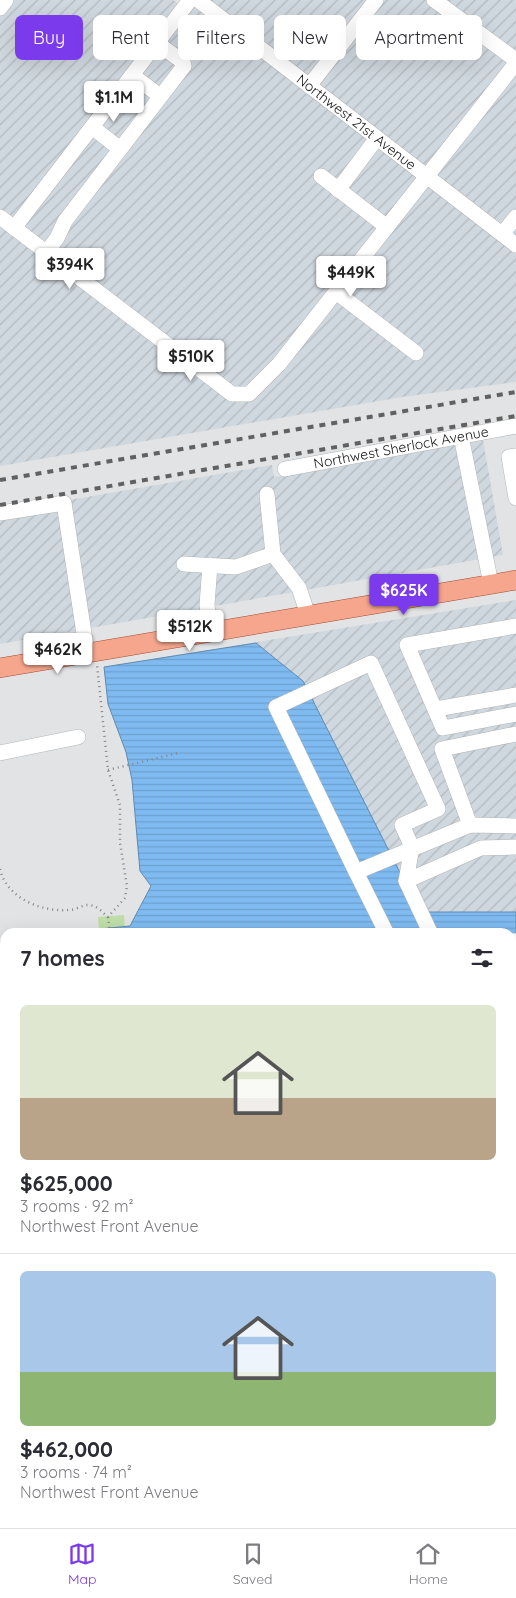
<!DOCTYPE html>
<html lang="en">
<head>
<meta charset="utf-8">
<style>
	body { margin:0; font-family:Quicksand,sans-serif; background:#f2f2f3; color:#2b2b33; height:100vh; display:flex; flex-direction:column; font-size:19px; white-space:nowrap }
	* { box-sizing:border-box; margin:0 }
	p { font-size:16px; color:#7c7c81 }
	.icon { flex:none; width:28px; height:28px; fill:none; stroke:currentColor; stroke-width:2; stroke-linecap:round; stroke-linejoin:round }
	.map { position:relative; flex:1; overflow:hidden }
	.sheet { position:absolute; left:0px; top:928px; width:516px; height:601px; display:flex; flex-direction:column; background:#fff; border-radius:15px 15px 0 0; box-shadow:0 5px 20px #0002 }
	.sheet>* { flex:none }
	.banner { position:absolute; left:15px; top:15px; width:486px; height:45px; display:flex; gap:10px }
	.price { position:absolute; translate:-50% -42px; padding:0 11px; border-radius:5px; background:#fff; color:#222; font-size:16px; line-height:32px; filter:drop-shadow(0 1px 2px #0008) }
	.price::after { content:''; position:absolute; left:50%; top:30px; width:15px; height:11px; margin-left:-8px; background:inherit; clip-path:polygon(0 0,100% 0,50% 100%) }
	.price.current { background:#7c3aed; color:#fff }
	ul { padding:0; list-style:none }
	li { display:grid; align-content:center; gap:10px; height:265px; padding:0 20px }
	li+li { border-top:1px solid #e1e1e2 }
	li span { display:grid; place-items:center; height:155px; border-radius:8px; color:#555 }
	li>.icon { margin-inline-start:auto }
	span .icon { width:90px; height:90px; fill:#fffc; stroke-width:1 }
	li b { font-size:21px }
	h2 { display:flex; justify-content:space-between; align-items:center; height:60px; padding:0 20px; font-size:21px }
	.chip { padding:0 18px; border-radius:8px; background:#fff; box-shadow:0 5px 20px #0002; font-size:18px; line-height:45px }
	.chip.current { background:#7c3aed; color:#fff }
	.dock { display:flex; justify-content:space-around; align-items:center; height:70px; border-top:1px solid #e1e1e2; background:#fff; font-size:14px; color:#7c7c81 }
	.dock a { display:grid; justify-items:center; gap:2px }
	.dock .current { color:#7c3aed }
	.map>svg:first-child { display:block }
	.industrial { fill:url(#industrial-furrows) }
	.green { fill:#bfdea8 }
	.water { fill:url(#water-rules); stroke:#608ab0 }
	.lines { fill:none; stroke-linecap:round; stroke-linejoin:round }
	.minor-casing { stroke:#b2b4b5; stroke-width:16 }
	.major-casing { stroke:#a34d32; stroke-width:20 }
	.path { stroke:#838485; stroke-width:2.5; stroke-dasharray:1 4; stroke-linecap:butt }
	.minor { stroke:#fff; stroke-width:15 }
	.major { stroke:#f5a68d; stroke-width:19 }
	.rail { stroke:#616162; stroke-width:4; stroke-dasharray:6 6; stroke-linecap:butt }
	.labels { text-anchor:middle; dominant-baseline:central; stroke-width:4.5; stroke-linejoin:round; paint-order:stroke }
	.street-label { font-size:14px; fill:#161617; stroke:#fff }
</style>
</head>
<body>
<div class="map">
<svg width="516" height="1528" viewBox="0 0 516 1528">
	<defs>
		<pattern id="industrial-furrows" width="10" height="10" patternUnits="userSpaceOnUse" patternTransform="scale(1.25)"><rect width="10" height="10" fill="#d0d8df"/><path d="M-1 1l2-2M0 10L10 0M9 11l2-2" fill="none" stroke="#b2b9bf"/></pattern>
		<pattern id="water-rules" width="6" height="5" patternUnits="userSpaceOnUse" patternTransform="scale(1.25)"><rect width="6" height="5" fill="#7fbbf1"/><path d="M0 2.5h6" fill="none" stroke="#6da0ce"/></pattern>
	</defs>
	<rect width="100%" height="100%" fill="#e2e3e4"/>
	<g class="industrial">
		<path d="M0 0H173L184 8 191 0H516V382L402 397 0 466Z"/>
		<path d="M483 440 503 555 0 644V512L272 465 274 477Z"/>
		<path d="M516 600V971L511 932H367L104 667Z"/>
	</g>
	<path class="green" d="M124 915 125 932H99L98 917Z"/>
	<path class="water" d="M256 643 303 681 420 912H516V1528H0V941L5 942V1524H511V932H69L130 926 151 886 140 871 132 780 126 752 108 704 104 667Z"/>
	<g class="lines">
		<defs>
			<g id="minor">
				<path id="s1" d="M198 0 516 245"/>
				<path d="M434 0 516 60"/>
				<path d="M0 8 6 0"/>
				<path d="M132 75 160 96"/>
				<path d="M309 86 376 0"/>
				<path d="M92 127 119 148"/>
				<path d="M321 176 387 227"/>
				<path d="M338 190 377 138"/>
				<path d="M0 217 232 394H249L279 364 516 63"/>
				<path d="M14 228 190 0"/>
				<path d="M502 234 516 217"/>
				<path d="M46 253 57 238 65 221 184 66 183 62 157 43"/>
				<path d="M336 292 416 353"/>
				<path d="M461 436 491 584"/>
				<path d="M516 456 509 457 516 498"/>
				<path id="s2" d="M285 469 516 426"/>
				<path d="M267 494 273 554 299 588 308 615"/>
				<path d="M0 513 64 503 87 653"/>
				<path d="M184 564 236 567 273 554"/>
				<path d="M210 565 207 605 210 631"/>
				<path d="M516 626 407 645 443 728 516 714"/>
				<path d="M436 709 516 695"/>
				<path d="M0 753 78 737"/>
				<path d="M470 825 442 749 516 734"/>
				<path d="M356 872 276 707 371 663 438 809 402 825 412 847 406 881 481 848 516 847"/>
				<path d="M406 881 430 932"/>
				<path d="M386 932 356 872 470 825 516 826"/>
				<path d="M511 941H516"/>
				<path d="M511 960H516"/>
			</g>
			<path id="major" d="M0 668 516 580"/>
		</defs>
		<use href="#minor" class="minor-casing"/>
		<use href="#major" class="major-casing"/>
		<g class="path">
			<path d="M108 770 178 753"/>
			<path d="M0 869C7 899 42 912 69 910 76 910 82 905 88 905 97 905 102 912 108 917L125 898 127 886 120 843V805L108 770 97 665"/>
			<path d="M108 917 110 932"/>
			<path d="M0 984H5"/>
		</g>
		<use href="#minor" class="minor"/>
		<use href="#major" class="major"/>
		<g class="rail">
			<path d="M0 480 516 392"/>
			<path d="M0 505 516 416"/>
		</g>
	</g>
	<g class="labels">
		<g class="street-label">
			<text stroke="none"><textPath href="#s1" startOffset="200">Northwest 21st Avenue</textPath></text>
			<text stroke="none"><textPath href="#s2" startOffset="118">Northwest Sherlock Avenue</textPath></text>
		</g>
	</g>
</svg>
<b class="price" style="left:114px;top:123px">$1.1M</b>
<b class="price" style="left:70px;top:290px">$394K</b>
<b class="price" style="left:351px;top:298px">$449K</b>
<b class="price" style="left:191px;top:382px">$510K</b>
<b class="price current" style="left:404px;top:616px">$625K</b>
<b class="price" style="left:190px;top:652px">$512K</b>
<b class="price" style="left:58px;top:675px">$462K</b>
<div class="banner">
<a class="chip current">Buy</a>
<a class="chip">Rent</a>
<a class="chip">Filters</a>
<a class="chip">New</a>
<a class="chip">Apartment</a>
</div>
<section class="sheet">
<h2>7 homes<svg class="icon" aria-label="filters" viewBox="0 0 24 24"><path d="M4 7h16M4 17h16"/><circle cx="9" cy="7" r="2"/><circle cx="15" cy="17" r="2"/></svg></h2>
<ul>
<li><span style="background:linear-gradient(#dfe7d0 60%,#b9a48a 0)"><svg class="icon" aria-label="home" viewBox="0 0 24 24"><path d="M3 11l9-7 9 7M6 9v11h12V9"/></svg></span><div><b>$625,000</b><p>3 rooms · 92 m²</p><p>Northwest Front Avenue</p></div></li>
<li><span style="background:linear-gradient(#a9c7e8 65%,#8fb573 0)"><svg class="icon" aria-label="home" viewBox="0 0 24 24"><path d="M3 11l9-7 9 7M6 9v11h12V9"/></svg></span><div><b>$462,000</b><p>3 rooms · 74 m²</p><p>Northwest Front Avenue</p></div></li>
</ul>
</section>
</div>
<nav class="dock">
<a class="current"><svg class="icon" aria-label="map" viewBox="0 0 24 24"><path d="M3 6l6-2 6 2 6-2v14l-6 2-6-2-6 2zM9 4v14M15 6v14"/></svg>Map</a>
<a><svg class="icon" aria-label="saved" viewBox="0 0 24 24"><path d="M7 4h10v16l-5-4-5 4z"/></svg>Saved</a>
<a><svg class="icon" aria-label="home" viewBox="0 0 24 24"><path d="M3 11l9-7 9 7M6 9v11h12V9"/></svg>Home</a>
</nav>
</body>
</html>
